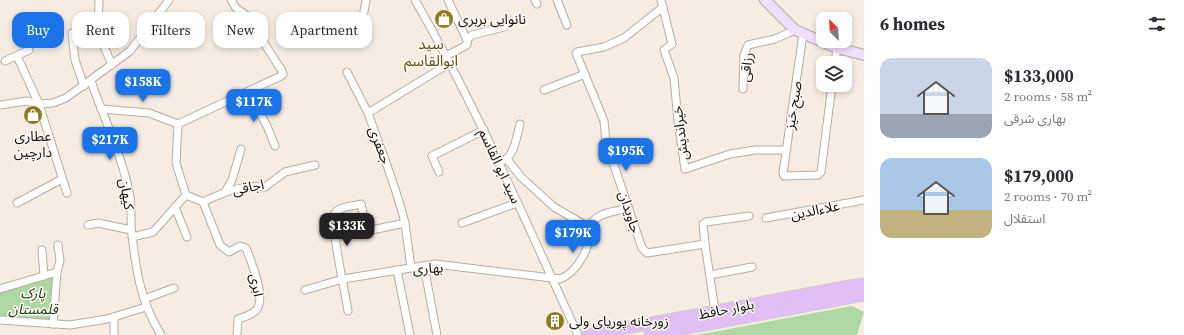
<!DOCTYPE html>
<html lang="en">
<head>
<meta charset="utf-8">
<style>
	body { margin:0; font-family:"Source Serif 4","Noto Sans Arabic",serif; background:#f7f7f7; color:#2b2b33; height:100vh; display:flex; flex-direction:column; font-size:15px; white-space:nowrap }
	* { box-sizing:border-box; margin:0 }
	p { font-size:13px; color:#7c7c81 }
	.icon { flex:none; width:22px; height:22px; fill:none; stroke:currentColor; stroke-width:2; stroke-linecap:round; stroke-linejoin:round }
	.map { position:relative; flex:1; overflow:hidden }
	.side { display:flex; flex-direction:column; background:#fff; width:320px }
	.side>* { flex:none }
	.hud { position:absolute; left:12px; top:12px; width:380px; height:36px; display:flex; gap:8px }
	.needle { width:26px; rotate:336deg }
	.fabs { position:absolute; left:816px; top:12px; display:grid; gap:8px }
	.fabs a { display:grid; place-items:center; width:36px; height:36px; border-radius:8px; background:#fff; box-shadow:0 2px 6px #0003; font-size:20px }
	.price { position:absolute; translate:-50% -34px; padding:0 9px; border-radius:8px; background:#1a73e8; color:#fff; font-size:13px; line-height:26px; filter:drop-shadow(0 1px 2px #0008) }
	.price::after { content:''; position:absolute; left:50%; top:24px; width:12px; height:9px; margin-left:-6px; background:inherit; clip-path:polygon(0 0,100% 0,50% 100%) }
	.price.selected { background:#222; color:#fff }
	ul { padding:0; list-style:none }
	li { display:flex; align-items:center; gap:12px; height:100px; padding:0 16px }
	li span { display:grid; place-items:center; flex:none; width:112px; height:80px; border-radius:12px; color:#555 }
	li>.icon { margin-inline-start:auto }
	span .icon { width:48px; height:48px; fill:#fffc; stroke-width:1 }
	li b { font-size:17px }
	h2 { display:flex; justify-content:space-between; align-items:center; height:48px; padding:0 16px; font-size:17px }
	.tag { padding:0 14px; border-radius:12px; background:#fff; box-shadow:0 2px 6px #0003; font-size:14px; line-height:36px }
	.tag.selected { background:#1a73e8; color:#fff }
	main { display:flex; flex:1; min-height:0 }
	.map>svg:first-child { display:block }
	.green { fill:#afd7a2 }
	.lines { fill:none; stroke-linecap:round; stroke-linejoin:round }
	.street-casing { stroke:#b6aca2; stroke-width:9 }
	.secondary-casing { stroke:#b6aca2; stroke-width:12 }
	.primary-casing { stroke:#cccbca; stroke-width:13 }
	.street { stroke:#fff; stroke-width:7 }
	.secondary { stroke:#f1defb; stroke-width:10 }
	.primary { stroke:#e2bef7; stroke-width:11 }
	.labels { text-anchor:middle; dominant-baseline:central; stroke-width:3; stroke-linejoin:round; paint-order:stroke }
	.poi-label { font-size:14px; fill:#15120e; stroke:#fffaf6; text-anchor:start }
	.street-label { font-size:14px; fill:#15120e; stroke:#fffaf6 }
	.park-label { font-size:14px; font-style:italic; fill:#173908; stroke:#fffaf6 }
	.neighbourhood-label { font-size:15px; fill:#5f5215; stroke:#fffaf6 }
</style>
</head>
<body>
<main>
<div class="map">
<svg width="864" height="335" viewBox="0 0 864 335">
	<rect width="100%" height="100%" fill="#f6ece2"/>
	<g class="green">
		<path d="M56 275 50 321 0 317V291Z"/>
		<path d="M852 306 864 312 857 335H697Z"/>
	</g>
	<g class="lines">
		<defs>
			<g id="street">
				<path d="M99 0 98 33 112 65"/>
				<path d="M415 0C477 108 526 222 578 335"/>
				<path d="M448 0 467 40"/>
				<path d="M535 0 537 4"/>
				<path d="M557 0 567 25"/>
				<path d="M661 0 672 44 664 50 674 78 678 121 685 169 730 154 755 150H786"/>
				<path d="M663 7 624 38 604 47 577 52 576 53 604 121 606 142 642 248 647 253 705 244 715 311"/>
				<path d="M332 26H340L363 17 366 0"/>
				<path d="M145 31 170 37"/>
				<path d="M72 33 75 60 84 86"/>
				<path d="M803 34 783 173 784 176 818 175 821 172 832 85"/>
				<path d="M17 56 39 104 67 193"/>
				<path d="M446 56 467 45V40L472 35 504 27"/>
				<path d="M5 61 29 50"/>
				<path d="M835 63 837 48"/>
				<path d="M347 72 368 113"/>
				<path d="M91 81C104 119 123 157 130 197 132 209 130 222 132 234 136 272 141 302 161 335"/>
				<path d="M743 89 744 55 748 45 775 39 795 30"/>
				<path d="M544 90 585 74"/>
				<path d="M248 92 267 126 275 146"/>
				<path d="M0 105 27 101 39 104 53 103 66 98 130 51 169 0"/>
				<path d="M101 109 149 113 178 124 281 76 283 74 282 71 246 15 236 8 231 0"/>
				<path d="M178 124 176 163 186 195"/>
				<path d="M507 159 521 177 554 207 590 228C592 213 617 211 629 208"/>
				<path d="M504 160C515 155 517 134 520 124"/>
				<path d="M439 172 432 156 484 130"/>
				<path d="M225 192 232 180 241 149"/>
				<path d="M203 202 220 245 229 252 240 246 246 248C251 261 266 297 257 309 253 315 244 317 238 319L237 335"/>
				<path d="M17 203 62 179"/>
				<path d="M175 207 187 237"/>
				<path d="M766 218 864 200"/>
				<path d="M405 223 411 268"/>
				<path d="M462 223 517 203"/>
				<path d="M88 225 98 223 131 230"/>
				<path d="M132 237 153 232 186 195 203 202C222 193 243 184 265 187L285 172 315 165"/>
				<path d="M705 244 703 224 706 222 749 216"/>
				<path d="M42 250 44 276"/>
				<path d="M424 266 437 335"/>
				<path d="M397 270 410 335"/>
				<path d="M710 275 752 267"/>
				<path d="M0 289 57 272"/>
				<path d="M305 290 343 279 435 264 560 279C577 273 592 245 590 228"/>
				<path d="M144 299 174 288"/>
				<path d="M348 311C346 297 329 220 335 213 340 206 354 206 361 204L367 231 405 223C396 186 381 150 368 113L450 63"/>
				<path d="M114 317V335"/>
				<path d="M0 320 70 325 107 319 146 307"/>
				<path d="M53 324 57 272 60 261 58 245"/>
			</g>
			<path id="secondary" d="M765 0 795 30 837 48 864 55"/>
			<g id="primary">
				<path d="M588 335 850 286 864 284"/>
				<path d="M650 335 864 295"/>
			</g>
		</defs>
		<use href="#street" class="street-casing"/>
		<use href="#secondary" class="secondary-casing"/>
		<use href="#primary" class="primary-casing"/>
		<use href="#street" class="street"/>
		<use href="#secondary" class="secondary"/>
		<use href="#primary" class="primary"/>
	</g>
	<defs>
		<symbol id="shop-disc" viewBox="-11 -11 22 22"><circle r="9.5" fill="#8e7b21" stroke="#fffaf6"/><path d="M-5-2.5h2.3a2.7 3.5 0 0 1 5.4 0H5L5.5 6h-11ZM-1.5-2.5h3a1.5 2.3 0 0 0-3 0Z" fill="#fff"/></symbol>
		<symbol id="building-disc" viewBox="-11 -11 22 22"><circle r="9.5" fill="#8e7b21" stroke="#fffaf6"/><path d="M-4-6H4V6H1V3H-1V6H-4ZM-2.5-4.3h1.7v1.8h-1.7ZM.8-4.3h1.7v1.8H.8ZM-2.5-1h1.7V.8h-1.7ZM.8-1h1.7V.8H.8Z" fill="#fff"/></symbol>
	</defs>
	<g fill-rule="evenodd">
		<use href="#shop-disc" x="433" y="8" width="22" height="22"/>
		<use href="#shop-disc" x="22" y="104" width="22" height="22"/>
		<use href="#building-disc" x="544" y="310" width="22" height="22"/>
	</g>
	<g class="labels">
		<g class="poi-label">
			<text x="458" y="19">نانوایی بربری</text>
			<text x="33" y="136" text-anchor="middle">عطاری<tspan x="33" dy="16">دارچین</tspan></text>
			<text x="569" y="321">زورخانه پوریای ولی</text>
		</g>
		<g class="street-label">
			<text transform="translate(746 67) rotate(-83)">رزاقی</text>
			<text transform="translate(793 105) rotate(-81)">صبح خیز</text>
			<text transform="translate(680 133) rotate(-97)">خیراندیش</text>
			<text transform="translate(380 145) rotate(69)">جعفری</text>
			<text transform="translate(500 166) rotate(65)">سید ابو القاسم</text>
			<text transform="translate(248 187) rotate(-11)">اجاقی</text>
			<text transform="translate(127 194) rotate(80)">کیهان</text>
			<text transform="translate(815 210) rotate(-11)">علاءالدین</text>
			<text transform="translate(630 212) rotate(72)">جاویدان</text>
			<text transform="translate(428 268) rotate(-3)">بهاری</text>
			<text transform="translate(257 285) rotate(80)">ابری</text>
			<text transform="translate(726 309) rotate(-11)">بلوار حافظ</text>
		</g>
		<g class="park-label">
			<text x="33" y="293">پارک<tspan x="33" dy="16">قلمستان</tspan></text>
		</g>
		<g class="neighbourhood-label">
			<text x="431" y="43">سید<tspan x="431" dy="17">ابوالقاسم</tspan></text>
		</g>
	</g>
</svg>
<div class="fabs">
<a><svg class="needle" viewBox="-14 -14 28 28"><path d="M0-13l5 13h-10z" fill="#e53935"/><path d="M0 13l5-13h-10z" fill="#7c7c81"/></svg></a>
<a><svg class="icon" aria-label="layers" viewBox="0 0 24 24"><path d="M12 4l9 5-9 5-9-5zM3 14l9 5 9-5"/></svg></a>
</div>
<b class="price" style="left:143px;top:103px">$158K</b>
<b class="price" style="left:254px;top:123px">$117K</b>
<b class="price" style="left:110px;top:161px">$217K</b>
<b class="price" style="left:626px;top:172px">$195K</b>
<b class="price selected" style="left:347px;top:247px">$133K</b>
<b class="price" style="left:573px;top:254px">$179K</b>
<div class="hud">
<a class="tag selected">Buy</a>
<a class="tag">Rent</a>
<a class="tag">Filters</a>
<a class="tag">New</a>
<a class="tag">Apartment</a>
</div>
</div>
<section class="side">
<h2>6 homes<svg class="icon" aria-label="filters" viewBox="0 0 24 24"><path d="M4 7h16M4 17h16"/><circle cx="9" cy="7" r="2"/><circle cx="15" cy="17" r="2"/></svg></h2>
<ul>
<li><span style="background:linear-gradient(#c9d6e8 70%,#9aa5b1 0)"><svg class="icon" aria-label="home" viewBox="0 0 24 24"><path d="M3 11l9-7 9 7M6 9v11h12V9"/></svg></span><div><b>$133,000</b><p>2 rooms · 58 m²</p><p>بهاری شرقی</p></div></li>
<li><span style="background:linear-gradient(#a9c7e8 65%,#c2b280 0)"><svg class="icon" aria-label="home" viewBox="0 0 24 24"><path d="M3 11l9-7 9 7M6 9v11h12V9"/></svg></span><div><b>$179,000</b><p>2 rooms · 70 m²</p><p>استقلال</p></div></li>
</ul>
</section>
</main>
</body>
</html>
